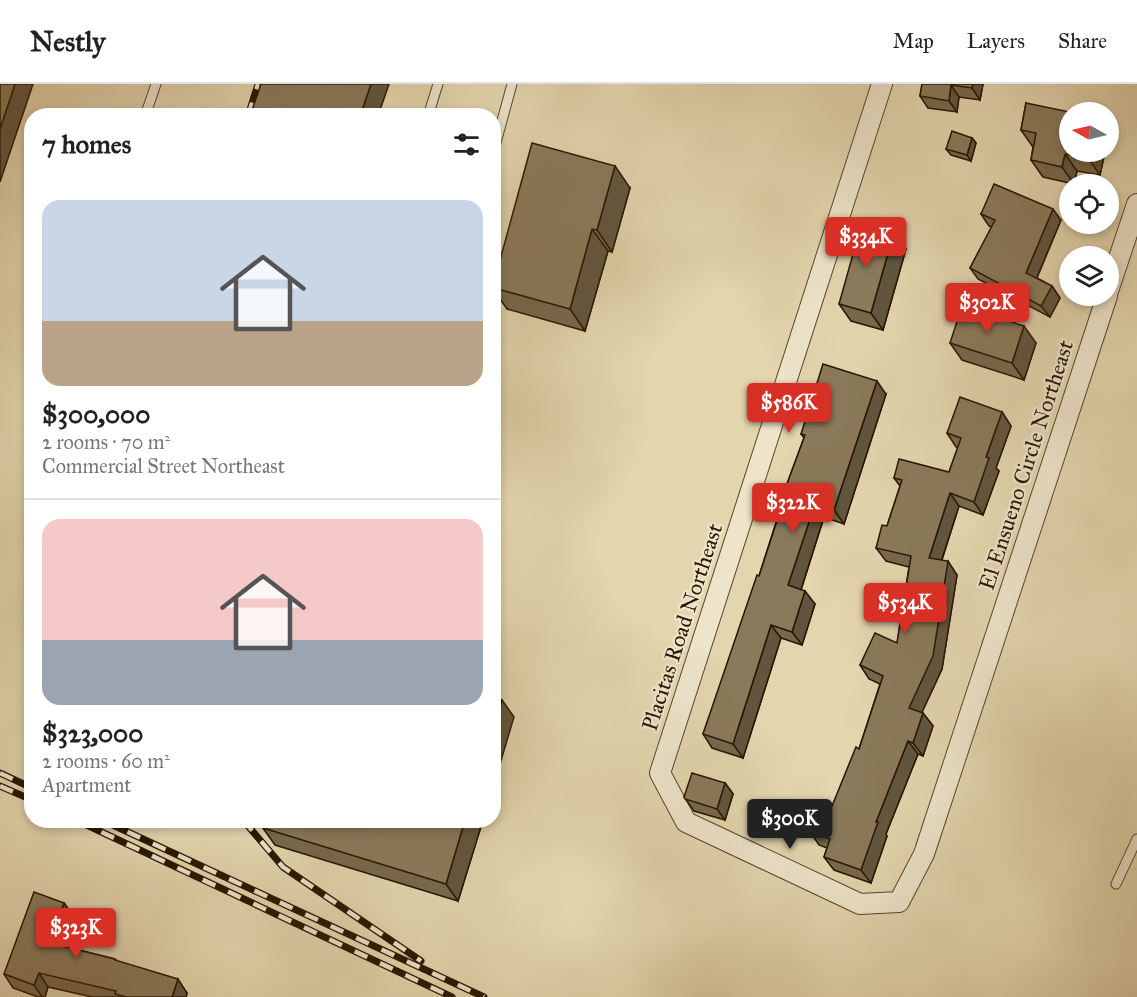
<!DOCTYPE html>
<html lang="en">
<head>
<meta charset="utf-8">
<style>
	body { margin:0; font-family:"IM FELL Great Primer",serif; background:#f2f2f2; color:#222; height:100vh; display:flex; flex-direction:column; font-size:22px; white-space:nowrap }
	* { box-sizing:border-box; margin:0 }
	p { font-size:20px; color:#767676 }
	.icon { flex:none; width:33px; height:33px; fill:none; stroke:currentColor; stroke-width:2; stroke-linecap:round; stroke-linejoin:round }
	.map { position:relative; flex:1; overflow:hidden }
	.panel { position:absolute; left:24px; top:24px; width:477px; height:720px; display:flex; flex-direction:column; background:#fff; border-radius:24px; box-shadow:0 3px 9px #0003 }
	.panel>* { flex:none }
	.needle { width:39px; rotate:278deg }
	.fabs { position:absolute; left:1059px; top:18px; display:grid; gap:12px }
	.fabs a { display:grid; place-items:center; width:60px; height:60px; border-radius:50%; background:#fff; box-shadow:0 3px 9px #0003; font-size:30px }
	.price { position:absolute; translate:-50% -51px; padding:0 14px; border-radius:6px; background:#d93025; color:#fff; font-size:20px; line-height:39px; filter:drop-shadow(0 2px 3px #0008) }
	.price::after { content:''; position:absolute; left:50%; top:36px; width:18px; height:14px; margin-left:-9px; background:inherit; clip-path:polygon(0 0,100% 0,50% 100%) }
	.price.active { background:#222; color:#fff }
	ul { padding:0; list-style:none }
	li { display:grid; align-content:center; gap:12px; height:318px; padding:0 18px }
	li+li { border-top:2px solid #e0e0e0 }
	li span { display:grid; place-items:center; height:186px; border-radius:18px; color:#555 }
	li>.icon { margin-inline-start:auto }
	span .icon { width:108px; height:108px; fill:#fffc; stroke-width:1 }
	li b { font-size:26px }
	h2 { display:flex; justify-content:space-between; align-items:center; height:72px; padding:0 18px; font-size:26px }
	header { display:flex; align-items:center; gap:36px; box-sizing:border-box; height:84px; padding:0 30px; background:#fff; border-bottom:2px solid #e0e0e0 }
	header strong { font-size:28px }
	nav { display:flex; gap:33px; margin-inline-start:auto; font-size:21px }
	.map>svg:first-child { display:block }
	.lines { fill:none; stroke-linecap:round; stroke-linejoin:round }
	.lane-casing { stroke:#58462c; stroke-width:11 }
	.street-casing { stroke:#58462c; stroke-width:22 }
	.lane { stroke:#ede4ca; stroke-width:9 }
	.street { stroke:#ede4ca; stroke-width:20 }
	.rail-casing { stroke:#291600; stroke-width:7 }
	.rail { stroke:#ede4ca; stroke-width:4.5; stroke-dasharray:14; stroke-linecap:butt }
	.wall { fill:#77684d; stroke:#291600; stroke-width:1.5 }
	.shaded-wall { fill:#61553f; stroke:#291600; stroke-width:1.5 }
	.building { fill:#8a795a; stroke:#291600; stroke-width:1.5 }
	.labels { text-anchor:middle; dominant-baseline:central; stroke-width:4.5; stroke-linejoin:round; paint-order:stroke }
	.street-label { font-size:22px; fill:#291600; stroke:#ede4ca }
</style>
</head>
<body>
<header>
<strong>Nestly</strong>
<nav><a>Map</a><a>Layers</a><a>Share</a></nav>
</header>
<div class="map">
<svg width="1137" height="913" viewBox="0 0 1137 913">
	<rect width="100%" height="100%" fill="#e3d5ae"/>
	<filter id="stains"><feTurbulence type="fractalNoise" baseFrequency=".00333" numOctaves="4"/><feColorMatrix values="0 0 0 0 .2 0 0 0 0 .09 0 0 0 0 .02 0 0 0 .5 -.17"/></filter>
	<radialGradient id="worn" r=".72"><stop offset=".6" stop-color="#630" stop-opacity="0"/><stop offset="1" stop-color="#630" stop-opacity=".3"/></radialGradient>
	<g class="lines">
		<defs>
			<g id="lane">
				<path d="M145 32 156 0"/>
				<path d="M428 32 438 0"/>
				<path d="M494 66 512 0"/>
				<path d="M1116 800 1137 755"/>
			</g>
			<g id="street">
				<path d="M882 0 660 689 686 738 860 820 899 818 924 770 1107 212"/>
				<path d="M1108 207 1137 120"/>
			</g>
		</defs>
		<use href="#lane" class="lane-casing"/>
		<use href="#street" class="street-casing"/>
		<use href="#lane" class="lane"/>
		<use href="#street" class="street"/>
		<defs>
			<g id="rail">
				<path d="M248 32 258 0"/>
				<path d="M0 689 32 704"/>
				<path d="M0 702 32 716"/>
				<path d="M76 736 452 913"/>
				<path d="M102 736 484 913"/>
				<path d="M243 736 283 783 421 877"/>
			</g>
		</defs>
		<use href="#rail" class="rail-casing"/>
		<use href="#rail" class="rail"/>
	</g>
	<g class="wall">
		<path d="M922 0H983L980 16 959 13 957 28 928 24 920 12Z"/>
		<path d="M1026 19 1070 68H1105L1100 91 1077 87 1074 100 1043 93 1031 76 1033 63 1021 46Z"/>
		<path d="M972 54 976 59 971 77 951 71 946 65Z"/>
		<path d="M630 104 612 168 608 167 585 247 507 225 494 206V198Z"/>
		<path d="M981 130 1061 136 1037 194 1052 202 1060 214 1050 233 978 195 970 184 992 143 989 142Z"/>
		<path d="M894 148 906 165 883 246 851 237 839 220Z"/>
		<path d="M950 259H1036L1024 296 962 276Z"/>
		<path d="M886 310 844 440 824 433 801 506 815 520 802 561 781 554 743 674 712 664 703 650 759 492 785 410 784 408 804 354 801 350Z"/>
		<path d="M1002 328 1011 342 996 384 999 387 983 431 959 422 942 476 957 491 942 585 922 628 933 642 923 672 918 670 886 750 887 752 871 799 834 786 824 773 827 764 819 761 810 748 832 722 859 665 880 600 869 595 860 581 897 559 909 483 886 477 876 464 887 442 900 402 894 394 949 388 958 363H956L947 349Z"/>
		<path d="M725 699 733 710 725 736 694 727 684 713Z"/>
		<path d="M265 736H483L458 817 275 761 263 744Z"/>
		<path d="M64 819 74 833 63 862 115 875 117 877 187 909 186 913H92L48 903 45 913H38L13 904 4 890Z"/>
	</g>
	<g class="shaded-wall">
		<path d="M15 0H33L0 98V45Z"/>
		<path d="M371 0H389L378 32H360Z"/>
		<path d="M973 0H983L980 16 972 4Z"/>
		<path d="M951 1 959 13 957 28 949 17Z"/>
		<path d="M972 54 976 59 971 77 967 71Z"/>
		<path d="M1090 68H1105L1100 91 1088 74Z"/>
		<path d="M1065 70 1077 87 1074 100 1062 83Z"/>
		<path d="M615 82 630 104 612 168 597 146Z"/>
		<path d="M1053 125 1061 136 1034 200 1026 189Z"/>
		<path d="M592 145 608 167 585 247 570 225Z"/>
		<path d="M894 148 906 165 883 246 871 229Z"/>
		<path d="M1052 202 1060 214 1050 233 1041 222Z"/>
		<path d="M1024 242 1036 259 1024 296 1012 279Z"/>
		<path d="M877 297 886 310 844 440 834 426Z"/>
		<path d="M1002 328 1011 342 996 384 999 387 983 431 974 418 986 373Z"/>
		<path d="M950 409 959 422 938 487 929 474Z"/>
		<path d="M815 420 824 433 798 515 788 501Z"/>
		<path d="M948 477 957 491 942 585 918 637 909 624Z"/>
		<path d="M805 507 815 520 802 561 792 548Z"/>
		<path d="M771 541 781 554 743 674 733 660Z"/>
		<path d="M502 616 514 633 494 700V644Z"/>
		<path d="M923 629 933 642 923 672 913 659Z"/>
		<path d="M908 657 918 670 886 750 887 752 871 799 861 786 876 738Z"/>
		<path d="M725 699 733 710 725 736 717 725Z"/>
		<path d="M465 736H483L458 817 446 800Z"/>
		<path d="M64 819 74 833 59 873 50 859Z"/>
		<path d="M39 889 48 903 45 913H42L34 901Z"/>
		<path d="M178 895 187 909 186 913H172Z"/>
	</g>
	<g class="building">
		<path d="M0 0H15L0 45Z"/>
		<path d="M261 0H371L360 32H250Z"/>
		<path d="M922 0H973L972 4 951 1 949 17 920 12Z"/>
		<path d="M1026 19 1070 28V68H1090L1088 74 1065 70 1062 83 1031 76 1036 49 1021 46Z"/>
		<path d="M952 47 972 54 967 71 946 65Z"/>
		<path d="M532 59 615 82 597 146 592 145 570 225 494 204V198Z"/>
		<path d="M994 100 1053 125 1026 189 1052 202 1041 222 970 184 995 136 981 130Z"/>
		<path d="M862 138 894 148 871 229 839 220Z"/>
		<path d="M962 222 1024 242 1012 279 950 259Z"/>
		<path d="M823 280 877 297 834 426 815 420 788 501 805 507 792 548 771 541 733 660 703 650 757 491 759 492 786 409 784 408 805 351 801 350Z"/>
		<path d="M960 313 1002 328 986 373 989 374 974 418 950 409 929 474 948 477 933 572 909 624 923 629 913 659 908 657 876 738H878L861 786 824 773 830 755 810 748 820 718 832 722 856 663 859 665 883 592 860 581 875 549 897 559 911 472 876 464 882 441 887 442 902 396 894 394 899 375 949 388 961 354 947 349Z"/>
		<path d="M494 613 502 616 494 644Z"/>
		<path d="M692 689 725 699 717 725 685 715 684 713Z"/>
		<path d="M265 736H465L446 800 263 744Z"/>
		<path d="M34 808 64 819 50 859 115 875V876L178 895 172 913H127L115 910 116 907 39 889 34 901 4 890Z"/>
	</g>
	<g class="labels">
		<g class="street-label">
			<text transform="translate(1026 381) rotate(-72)">El Ensueno Circle Northeast</text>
			<text transform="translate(682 543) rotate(-72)">Placitas Road Northeast</text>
		</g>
	</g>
	<rect width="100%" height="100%" filter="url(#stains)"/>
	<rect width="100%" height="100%" fill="url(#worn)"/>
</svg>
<div class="fabs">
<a><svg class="needle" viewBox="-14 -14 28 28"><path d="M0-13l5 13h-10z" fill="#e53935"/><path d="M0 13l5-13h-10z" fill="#767676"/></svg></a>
<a><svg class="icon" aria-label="locate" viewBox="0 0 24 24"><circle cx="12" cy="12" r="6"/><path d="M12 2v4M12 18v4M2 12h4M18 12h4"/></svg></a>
<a><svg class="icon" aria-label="layers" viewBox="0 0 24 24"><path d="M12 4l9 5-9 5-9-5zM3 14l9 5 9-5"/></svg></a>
</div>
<b class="price" style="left:866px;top:184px">$334K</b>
<b class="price" style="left:987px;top:250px">$302K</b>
<b class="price" style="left:789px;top:350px">$586K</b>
<b class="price" style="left:793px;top:450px">$322K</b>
<b class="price" style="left:905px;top:550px">$534K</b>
<b class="price active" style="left:790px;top:766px">$300K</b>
<b class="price" style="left:76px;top:875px">$323K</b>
<section class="panel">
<h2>7 homes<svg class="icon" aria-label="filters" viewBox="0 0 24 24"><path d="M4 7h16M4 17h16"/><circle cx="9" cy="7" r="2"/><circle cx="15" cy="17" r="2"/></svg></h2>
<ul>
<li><span style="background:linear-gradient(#c9d6e8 65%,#b9a48a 0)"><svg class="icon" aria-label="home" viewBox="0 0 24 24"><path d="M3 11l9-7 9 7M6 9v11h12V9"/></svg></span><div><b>$300,000</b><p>2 rooms · 70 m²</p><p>Commercial Street Northeast</p></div></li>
<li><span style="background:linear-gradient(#f6c9c9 65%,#9aa5b1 0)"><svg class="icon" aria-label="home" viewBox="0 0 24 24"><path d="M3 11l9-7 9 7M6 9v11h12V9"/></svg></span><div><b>$323,000</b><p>2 rooms · 60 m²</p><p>Apartment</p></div></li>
</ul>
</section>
</div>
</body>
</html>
